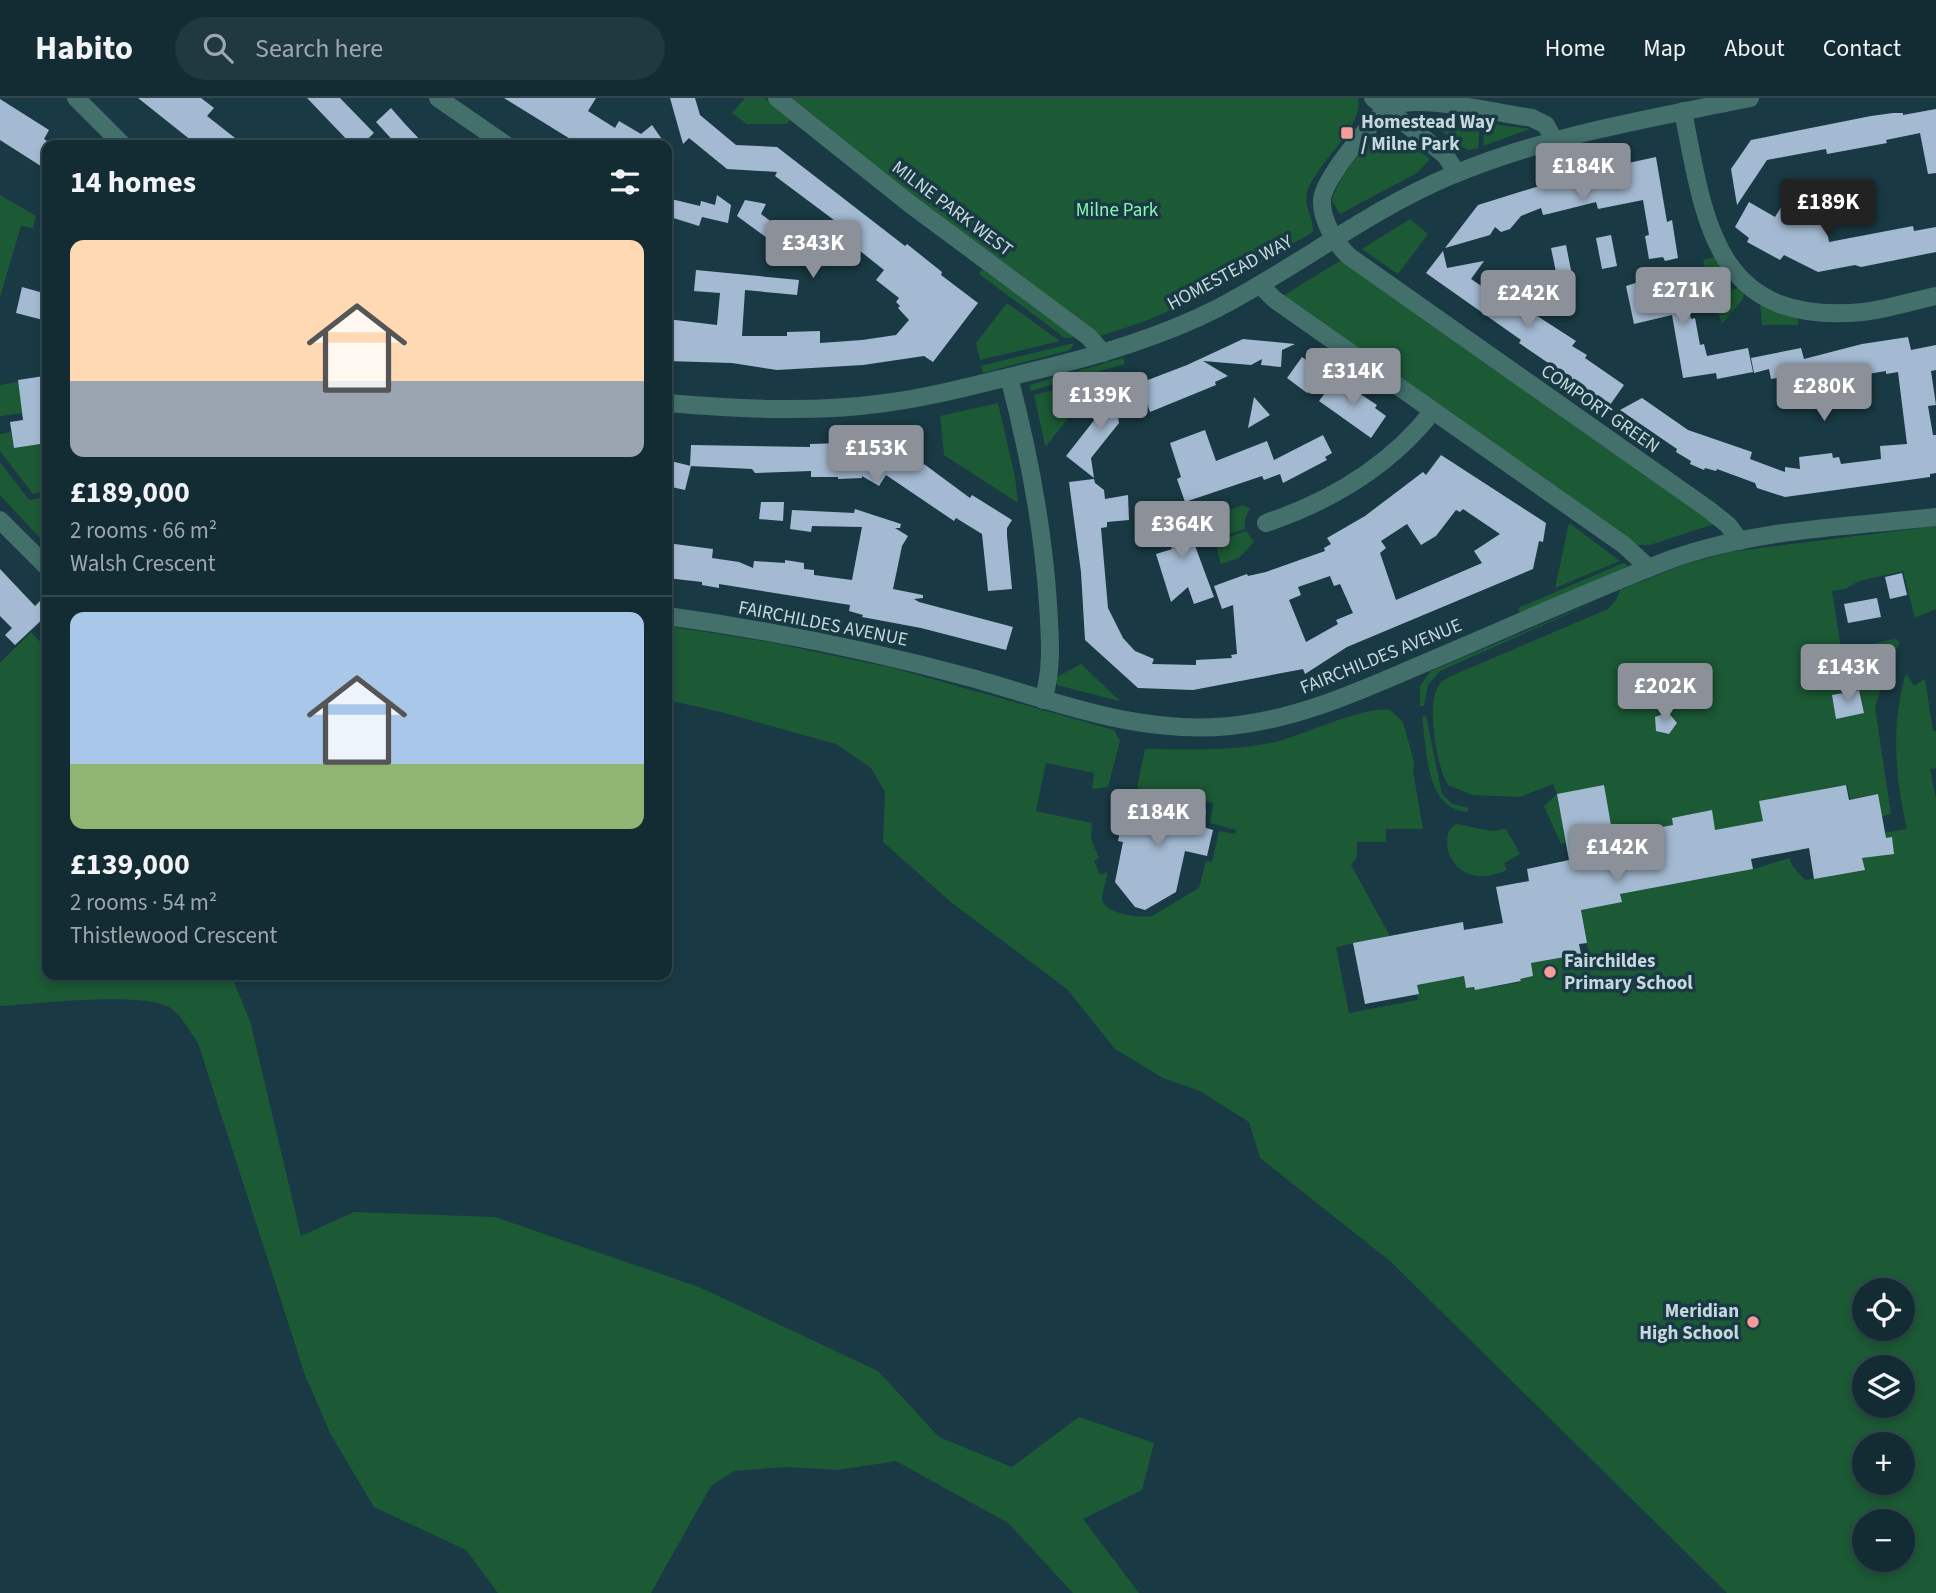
<!DOCTYPE html>
<html lang="en">
<head>
<meta charset="utf-8">
<style>
	body { margin:0; font-family:"Source Sans 3",sans-serif; background:#20383f; color:#f1f3f6; height:100vh; display:flex; flex-direction:column; font-size:26px; white-space:nowrap }
	* { box-sizing:border-box; margin:0 }
	p { font-size:23px; color:#9da7ac }
	.icon { flex:none; width:38px; height:38px; fill:none; stroke:currentColor; stroke-width:2; stroke-linecap:round; stroke-linejoin:round }
	.map { position:relative; flex:1; overflow:hidden }
	.details { position:absolute; left:42px; top:42px; width:630px; height:840px; display:flex; flex-direction:column; background:#132c33; border-radius:14px; box-shadow:0 4px 10px #0003,0 0 0 2px #32484e }
	.details>* { flex:none }
	.fabs { position:absolute; left:1852px; top:1180px; display:grid; gap:14px }
	.fabs a { display:grid; place-items:center; width:63px; height:63px; border-radius:50%; background:#132c33; box-shadow:0 4px 10px #0003,0 0 0 2px #32484e; font-size:35px }
	.price { position:absolute; translate:-50% -60px; padding:0 16px; border-radius:7px; background:#8c9099; color:#fff; font-size:23px; line-height:46px; filter:drop-shadow(0 2px 4px #0008) }
	.price::after { content:''; position:absolute; left:50%; top:42px; width:21px; height:16px; margin-left:-10px; background:inherit; clip-path:polygon(0 0,100% 0,50% 100%) }
	.price.selected { background:#222; color:#fff }
	ul { padding:0; list-style:none }
	li { display:grid; align-content:center; gap:14px; height:371px; padding:0 28px }
	li+li { border-top:2px solid #32484e }
	li span { display:grid; place-items:center; height:217px; border-radius:14px; color:#555 }
	li>.icon { margin-inline-start:auto }
	span .icon { width:126px; height:126px; fill:#fffc; stroke-width:1 }
	li b { font-size:30px }
	h2 { display:flex; justify-content:space-between; align-items:center; height:84px; padding:0 28px; font-size:30px }
	header { display:flex; align-items:center; gap:42px; box-sizing:border-box; height:98px; padding:0 35px; background:#132c33; border-bottom:2px solid #32484e }
	header strong { font-size:33px }
	nav { display:flex; gap:38px; margin-inline-start:auto; font-size:24px }
	.search { width:490px; height:63px; background:#20383f; display:flex; align-items:center; gap:18px; box-sizing:border-box; padding:0 24px; border-radius:38px; color:#9da7ac; font-size:26px }
	.map>svg:first-child { display:block }
	.green { fill:#1c5935; fill-rule:evenodd }
	.building { fill:#a4bad2; fill-rule:evenodd }
	.lines { fill:none; stroke-linecap:round; stroke-linejoin:round }
	.minor { stroke:#43706b; stroke-width:18 }
	.poi-dot { fill:#f59b99; stroke:#193a44; stroke-width:2.5 }
	.labels { text-anchor:middle; dominant-baseline:central; stroke-width:7; stroke-linejoin:round; paint-order:stroke }
	.poi-label { font-size:19px; font-weight:bold; fill:#c6d8de; stroke:#193a44; text-anchor:start }
	.street-label { font-size:19px; fill:#c6d8de; stroke:#193a44 }
	.park-label { font-size:19px; fill:#89f7af; stroke:#193a44 }
</style>
</head>
<body>
<header>
<strong>Habito</strong>
<div class="search"><svg class="icon" aria-label="search" viewBox="0 0 24 24"><circle cx="10" cy="10" r="6"/><path d="M15 15l6 6"/></svg>Search here</div>
<nav><a>Home</a><a>Map</a><a>About</a><a>Contact</a></nav>
</header>
<div class="map">
<svg width="1936" height="1495" viewBox="0 0 1936 1495">
	<rect width="100%" height="100%" fill="#193a44"/>
	<g class="green">
		<path d="M745 0H764L791 21 786 26H747L732 15Z"/>
		<path d="M789 0H1358C1365 26 1317 66 1308 91 1302 108 1314 119 1313 134L1201 199 1143 224 1101 238 997 164Z"/>
		<path d="M1421 17 1480 24 1478 50 1468 52 1462 49Z"/>
		<path d="M1485 25 1530 31 1483 48Z"/>
		<path d="M1387 34 1403 39 1430 61 1417 75 1340 116 1332 103C1333 87 1371 35 1387 34Z"/>
		<path d="M0 97 36 118 33 130 21 128 0 199Z"/>
		<path d="M1410 121 1428 136 1398 176 1362 151Z"/>
		<path d="M1715 159 1731 181 1724 188 1710 192 1703 162Z"/>
		<path d="M1341 162 1714 426 1650 447H1636L1283 198Z"/>
		<path d="M982 171 1073 238V240H1065L979 176Z"/>
		<path d="M1737 190H1741L1744 194 1743 201 1722 226 1713 201Z"/>
		<path d="M1760 204 1798 218V227H1762Z"/>
		<path d="M1007 205 1060 243 980 262 976 245Z"/>
		<path d="M1074 245 1072 250 1067 253 983 275 981 268Z"/>
		<path d="M1123 260 1125 266 1031 293 1029 287Z"/>
		<path d="M1100 280 1047 347H1045L1034 297Z"/>
		<path d="M18 284 22 310 31 314 0 318V287Z"/>
		<path d="M998 305 1015 379 1018 405 944 357 940 318Z"/>
		<path d="M11 334 14 350 47 345V393L33 396 0 353V336Z"/>
		<path d="M0 364 29 402 47 399V458L44 455 42 442 0 397Z"/>
		<path d="M1243 407 1250 410 1245 421V431L1213 441 1206 420Z"/>
		<path d="M1569 425 1620 463 1555 490Z"/>
		<path d="M1936 428V511L1915 520 1903 473 1859 483 1845 491 1832 493 1841 550 1845 552 1894 541 1900 544 1886 573 1875 609 1891 716 1882 718 1877 696 1850 701 1847 687 1821 691 1823 702 1878 736 1907 731C1895 679 1891 630 1905 578L1907 577 1914 588 1925 581 1933 633H1936V670L1930 671 1936 701V1495H1727L1390 1163 1260 1060 1249 1024 1200 993 1163 980 1115 951 1067 891 952 805 883 744 885 694 871 670 836 646 721 614 667 602V528L769 544 893 570 1114 632 1120 643 1108 689 1092 691 1094 675 1046 665 1036 713 1092 725 1091 741 1099 760 1094 763 1100 777 1107 774C1107 783 1102 792 1102 801 1104 816 1140 820 1152 818L1199 790 1206 763 1212 764 1219 733 1235 736 1236 732 1210 725 1213 705 1137 690 1145 651C1193 651 1227 654 1275 644 1306 637 1362 608 1390 612L1403 624 1414 664 1413 673 1423 731H1386V744H1357V759L1351 767 1390 838 1336 849 1349 915 1418 902 1415 887 1464 878 1466 890 1474 889 1475 892 1521 884 1520 881 1533 878 1531 865 1568 858 1569 864 1574 863 1576 868 1590 865 1581 810 1622 804 1620 796 1754 771 1789 760 1793 769 1805 782 1864 772 1858 738 1768 722 1710 733 1711 713 1673 720 1681 738 1615 750 1609 715 1557 696 1566 745 1561 746 1544 708 1557 696 1553 686 1520 699 1473 697 1448 687C1437 670 1426 606 1438 589 1440 584 1446 581 1451 578L1608 511 1616 502 1620 492 1683 467 1729 454ZM1859 592 1864 615 1836 620 1832 597ZM1864 1192H1902V1230H1864ZM1864 1269H1902V1307H1864ZM1864 1346H1902V1384H1864ZM1864 1423H1902V1461H1864Z"/>
		<path d="M1246 433 1254 444 1239 460 1221 466 1215 444Z"/>
		<path d="M1623 465 1628 467 1624 471 1520 516 1518 510Z"/>
		<path d="M1602 501 1440 573 1428 587 1424 608H1420V588L1431 573Z"/>
		<path d="M31 534 47 551V877H231L250 923 301 1138 354 1114 495 1119 699 1189 878 1273 939 1339 1012 1369 1079 1319 1154 1345 1142 1392 1083 1421 1139 1495H1073L1008 1425 896 1363 838 1372 786 1369 734 1373 711 1388 651 1495H498L466 1452 374 1409 331 1337 305 1277 198 945C190 934 183 920 172 911 148 892 34 906 0 908V565Z"/>
		<path d="M1081 566 1119 602V603L1057 587V579Z"/>
		<path d="M1426 618 1442 696 1452 706 1469 710 1467 714C1425 710 1427 652 1422 619Z"/>
		<path d="M1457 726 1491 733 1506 731 1520 756 1504 765 1507 772C1449 798 1435 733 1457 726Z"/>
	</g>
	<g class="building">
		<path d="M138 0H201L214 10 207 18 244 47H197Z"/>
		<path d="M307 0H340L374 35 361 47H352Z"/>
		<path d="M504 0H596L588 13 615 30 619 23 641 36 652 27 666 47H580Z"/>
		<path d="M670 0H695L700 17 736 47 777 49 905 148 907 146 942 174 941 177 978 205 933 264 924 258 863 267 777 272 732 265 667 263V221L717 227 720 195 694 193 696 172 799 182 797 197 745 192 742 238H787V234L820 233V245L862 242 896 237 909 222 898 210 900 208 896 204 899 200 876 182 884 172 845 141 850 134 775 78 777 74 727 71 689 40 683 46Z"/>
		<path d="M0 1 49 32 44 41 47 43V72L0 42Z"/>
		<path d="M391 10 405 26 425 47H397L376 24Z"/>
		<path d="M1936 11V75L1928 76 1920 35 1886 42 1887 45 1827 56 1826 51 1767 62 1737 107 1731 71 1751 42 1871 18 1893 15H1903V17Z"/>
		<path d="M1656 59 1667 124 1672 122 1678 160 1665 163 1663 159 1649 161 1645 138 1649 137 1643 102 1598 111 1596 104 1548 116 1543 117 1541 110 1521 118 1510 131 1501 134 1495 129 1490 137 1445 150 1478 107 1587 73V70L1604 66 1605 70Z"/>
		<path d="M717 97 731 107 728 125 702 119 699 128 667 118V100L700 108 701 103 715 107Z"/>
		<path d="M745 102 766 106 761 116 816 157 807 169 737 118Z"/>
		<path d="M1795 102 1805 108 1822 105 1829 144 1913 128 1914 133 1936 129V154L1861 169 1855 167 1818 174 1784 157 1780 162 1747 144 1749 140 1735 129 1749 104 1775 119 1785 103 1792 107Z"/>
		<path d="M1611 137 1617 168 1602 171 1596 140Z"/>
		<path d="M1566 147 1572 177 1557 179 1551 150Z"/>
		<path d="M1443 153 1447 170 1484 163 1471 181 1525 217 1528 212 1576 243 1572 248 1587 257 1585 260 1624 287 1610 307 1519 245 1521 242 1426 175Z"/>
		<path d="M1679 171 1691 221 1695 220 1700 247 1704 246 1707 258 1748 250 1753 274 1717 281 1716 275 1683 280 1672 217 1634 226 1626 188Z"/>
		<path d="M22 189 47 196V223L16 215Z"/>
		<path d="M1908 239 1911 252 1936 247V272L1931 273 1936 307 1928 308 1933 337H1936V375L1930 376V379L1785 399 1757 390 1755 385 1717 371 1716 373 1705 370 1704 372 1690 366 1691 363 1676 354 1677 351 1620 312 1642 300 1688 332 1752 354 1750 361 1785 374V369L1800 371 1799 359 1832 355 1833 360 1839 359 1841 366 1881 361 1880 348 1907 346 1898 274 1886 276V273L1843 280 1842 277 1791 288 1789 278 1771 281 1769 271 1754 275 1751 260 1801 250 1804 261 1862 246Z"/>
		<path d="M1243 241 1295 246 1282 252 1281 269 1261 267 1262 261 1251 267 1203 263 1228 278 1215 284 1216 287 1150 314 1140 285 1187 267Z"/>
		<path d="M1302 259 1332 280 1307 295 1287 280Z"/>
		<path d="M44 278 47 300V345L14 350 10 324 23 322 18 282Z"/>
		<path d="M1336 280 1377 307 1375 310 1386 318 1371 340 1319 303Z"/>
		<path d="M1117 293 1138 309 1118 319 1119 325 1091 360 1094 380 1066 358Z"/>
		<path d="M1254 299 1270 317 1248 330Z"/>
		<path d="M1205 332 1216 363 1267 343 1274 362 1323 337 1332 355 1325 359 1327 362 1283 385 1280 376 1264 382 1262 378 1185 404 1177 381 1181 379 1170 345Z"/>
		<path d="M875 339 922 369 924 366 970 400 972 397 1012 422 1007 430V438L1012 491 988 493 982 436 956 420 954 423 886 377 879 388 862 378V380L838 381V379H811V373L755 375 752 371 690 368 691 347 810 349V346L872 344Z"/>
		<path d="M1441 357 1546 425 1543 444 1539 443 1533 471 1347 549 1305 576 1303 571 1193 592 1138 590 1085 542 1081 474 1069 384 1094 381 1095 385 1104 392 1105 401 1128 397 1129 422 1107 424V429L1101 430 1108 510 1123 540 1135 553 1154 561 1152 566 1196 567V562L1232 560 1231 557 1237 556 1233 507 1222 511 1214 488 1247 476 1248 478 1266 474 1325 453 1324 450 1331 446 1327 440 1365 418 1423 374 1426 377ZM1463 411 1500 436 1474 453 1482 465 1396 502 1380 455 1386 450 1381 443 1407 426 1421 447 1436 438 1456 412 1460 414ZM1330 478 1334 488 1340 486 1353 515 1336 522 1338 526 1306 544 1289 502 1301 497 1298 489Z"/>
		<path d="M667 362 691 368 685 392 667 388Z"/>
		<path d="M761 404H784L783 423 759 421Z"/>
		<path d="M1181 410 1214 499 1194 506 1188 489 1171 504 1156 456 1172 451 1160 418Z"/>
		<path d="M855 411 901 426 900 430H895L908 438 902 448 893 491 923 497V500L914 501 919 504 1013 529 1006 552 921 530 862 519 863 517 849 513 850 507 719 486V490L702 487V484L667 480V445L713 451 712 460 739 464 753 470 754 463 785 465V462L804 465V471L814 472V477L852 482 862 429 812 428 811 434 790 431 792 412 854 415Z"/>
		<path d="M0 471 35 508 40 503 47 511V517L15 547 5 537 12 530 0 518Z"/>
		<path d="M1902 475 1907 497 1890 501 1885 479Z"/>
		<path d="M1877 500 1881 519 1848 525 1844 506Z"/>
		<path d="M1859 592 1864 615 1836 621 1832 597Z"/>
		<path d="M1668 614 1677 625 1669 636 1656 633 1655 619Z"/>
		<path d="M1604 687 1615 750 1648 744 1646 732 1673 727 1672 720 1712 712 1715 732 1763 723 1759 703 1846 687 1849 702 1878 696 1886 740 1892 739 1894 756 1862 760 1865 772 1814 781 1809 750 1751 761 1753 771 1620 796 1622 804 1581 812 1587 845 1579 846 1581 856 1531 865 1533 878 1520 881 1521 883 1475 892 1474 889 1466 890 1464 878 1417 887 1419 896 1365 906 1353 845 1463 824 1464 832 1503 825 1496 789 1529 783 1527 771 1569 762 1557 696Z"/>
		<path d="M1147 700 1206 712 1203 729 1213 732 1207 758 1185 753 1176 794 1145 812 1135 809 1115 784 1123 744 1118 743 1123 717Z"/>
	</g>
	<g class="lines">
		<g class="minor">
			<path d="M76 0 123 47"/>
			<path d="M438 0 506 47"/>
			<path d="M777 0 910 106 1089 239 1103 255"/>
			<path d="M1373 0 1445 57 1457 75"/>
			<path d="M1683 13C1705 126 1715 228 1863 214 1888 211 1912 203 1936 198"/>
			<path d="M1554 42 1546 27 1532 20C1499 15 1433 0 1403 5 1396 6 1389 9 1384 14 1368 28 1323 82 1322 102 1321 122 1336 147 1350 159L1708 411 1728 427 1740 443"/>
			<path d="M1260 187 1274 201 1624 447 1649 470"/>
			<path d="M1009 279C1029 355 1043 429 1048 506 1050 538 1053 572 1043 602"/>
			<path d="M667 305C738 311 814 315 885 305 932 299 979 286 1025 275 1090 260 1157 241 1216 211 1296 170 1367 113 1450 78 1547 37 1649 21 1750 0"/>
			<path d="M0 422 47 469"/>
			<path d="M1266 425C1331 403 1390 368 1433 313"/>
			<path d="M667 518C769 532 872 553 972 580 1057 604 1139 637 1230 628 1300 621 1361 592 1425 565 1506 531 1586 494 1669 462 1753 431 1847 429 1936 419"/>
		</g>
	</g>
	<g class="poi-dot">
		<rect x="1340" y="28" width="14" height="14" rx="3.5"/>
		<circle cx="1550" cy="874" r="7"/>
		<circle cx="1753" cy="1224" r="7"/>
	</g>
	<g class="labels">
		<g class="poi-label">
			<text x="1361" y="24">Homestead Way<tspan x="1361" dy="22">/ Milne Park</tspan></text>
			<text x="1564" y="863">Fairchildes<tspan x="1564" dy="22">Primary School</tspan></text>
			<text x="1739" y="1213" text-anchor="end">Meridian<tspan x="1739" dy="22">High School</tspan></text>
		</g>
		<g class="street-label">
			<text transform="translate(952 111) rotate(37)">MILNE PARK WEST</text>
			<text transform="translate(1230 175) rotate(-28)">HOMESTEAD WAY</text>
			<text transform="translate(1600 311) rotate(35)">COMPORT GREEN</text>
			<text transform="translate(823 526) rotate(11)">FAIRCHILDES AVENUE</text>
			<text transform="translate(1381 559) rotate(-22)">FAIRCHILDES AVENUE</text>
		</g>
		<g class="park-label">
			<text x="1117" y="112">Milne Park</text>
		</g>
	</g>
</svg>
<div class="fabs">
<a><svg class="icon" aria-label="locate" viewBox="0 0 24 24"><circle cx="12" cy="12" r="6"/><path d="M12 2v4M12 18v4M2 12h4M18 12h4"/></svg></a>
<a><svg class="icon" aria-label="layers" viewBox="0 0 24 24"><path d="M12 4l9 5-9 5-9-5zM3 14l9 5 9-5"/></svg></a>
<a>+</a>
<a>−</a>
</div>
<b class="price" style="left:1583px;top:105px">£184K</b>
<b class="price selected" style="left:1828px;top:141px">£189K</b>
<b class="price" style="left:813px;top:182px">£343K</b>
<b class="price" style="left:1683px;top:229px">£271K</b>
<b class="price" style="left:1528px;top:232px">£242K</b>
<b class="price" style="left:1353px;top:310px">£314K</b>
<b class="price" style="left:1824px;top:325px">£280K</b>
<b class="price" style="left:1100px;top:334px">£139K</b>
<b class="price" style="left:876px;top:387px">£153K</b>
<b class="price" style="left:1182px;top:463px">£364K</b>
<b class="price" style="left:1848px;top:606px">£143K</b>
<b class="price" style="left:1665px;top:625px">£202K</b>
<b class="price" style="left:1158px;top:751px">£184K</b>
<b class="price" style="left:1617px;top:786px">£142K</b>
<section class="details">
<h2>14 homes<svg class="icon" aria-label="filters" viewBox="0 0 24 24"><path d="M4 7h16M4 17h16"/><circle cx="9" cy="7" r="2"/><circle cx="15" cy="17" r="2"/></svg></h2>
<ul>
<li><span style="background:linear-gradient(#ffd9b3 65%,#9aa5b1 0)"><svg class="icon" aria-label="home" viewBox="0 0 24 24"><path d="M3 11l9-7 9 7M6 9v11h12V9"/></svg></span><div><b>£189,000</b><p>2 rooms · 66 m²</p><p>Walsh Crescent</p></div></li>
<li><span style="background:linear-gradient(#a9c7e8 70%,#8fb573 0)"><svg class="icon" aria-label="home" viewBox="0 0 24 24"><path d="M3 11l9-7 9 7M6 9v11h12V9"/></svg></span><div><b>£139,000</b><p>2 rooms · 54 m²</p><p>Thistlewood Crescent</p></div></li>
</ul>
</section>
</div>
</body>
</html>
